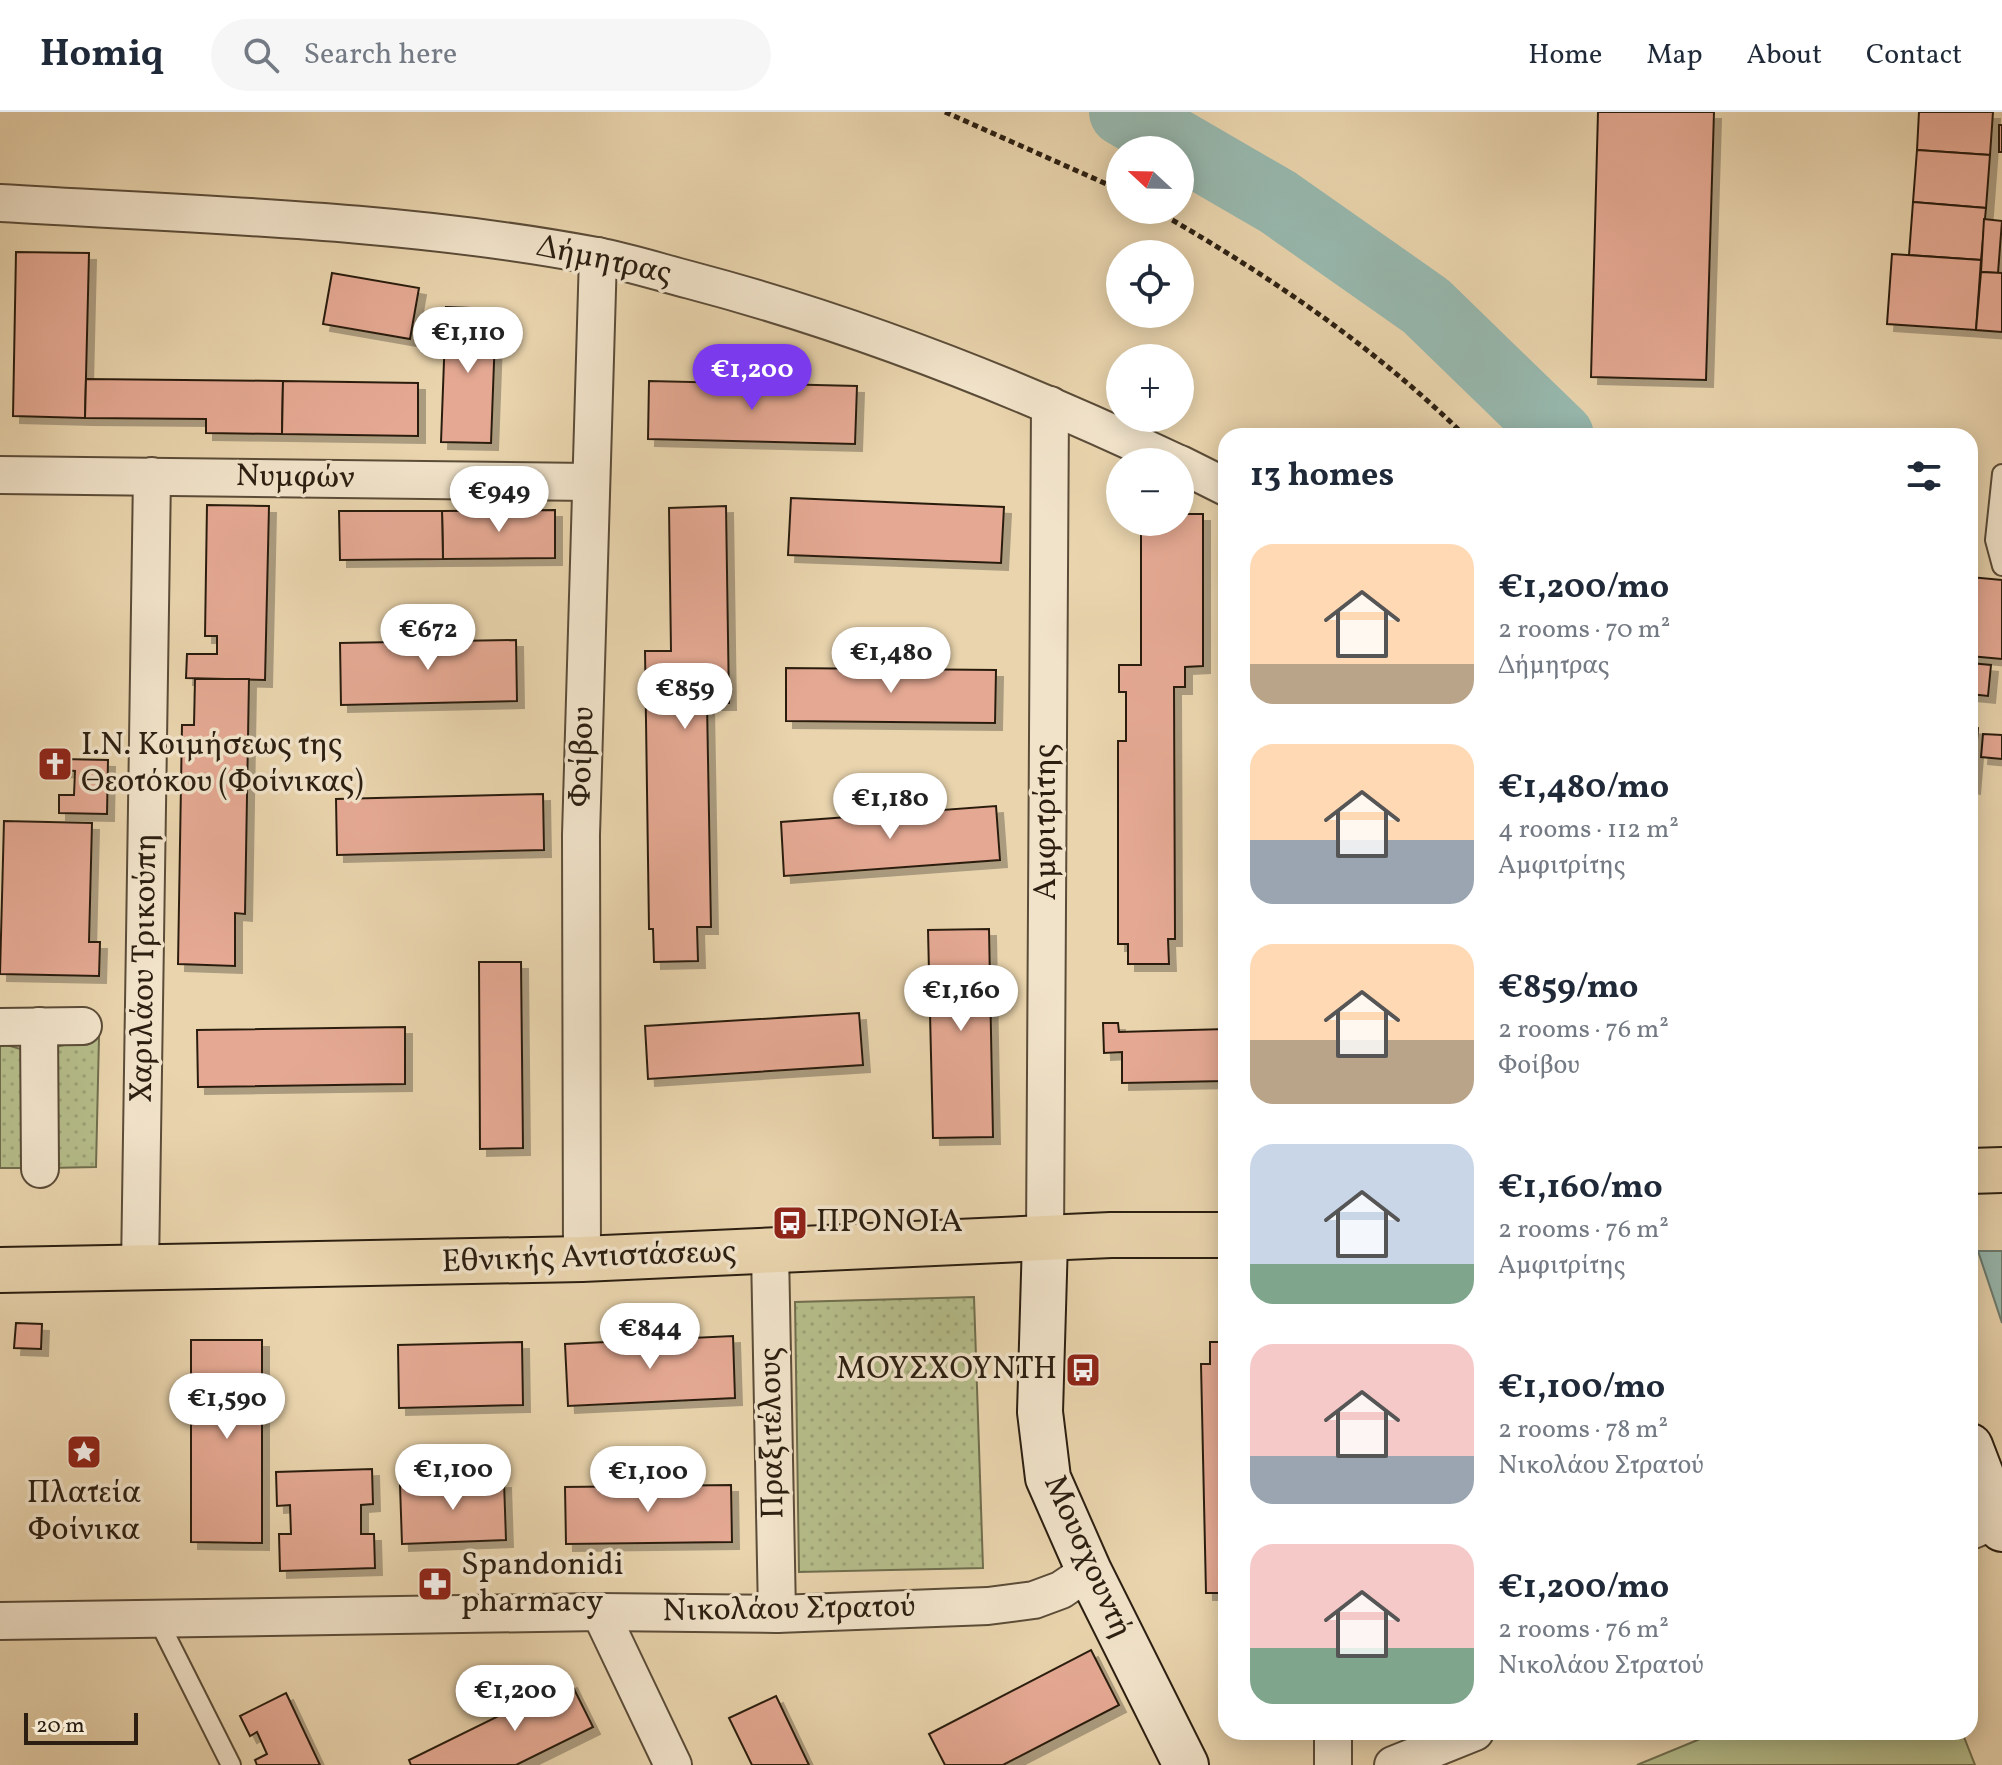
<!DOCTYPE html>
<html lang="en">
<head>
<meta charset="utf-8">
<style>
	body { margin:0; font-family:Vollkorn,serif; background:#f6f6f7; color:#1f2937; height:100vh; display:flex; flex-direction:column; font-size:30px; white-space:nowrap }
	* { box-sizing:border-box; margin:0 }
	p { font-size:26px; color:#747a83 }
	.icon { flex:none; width:44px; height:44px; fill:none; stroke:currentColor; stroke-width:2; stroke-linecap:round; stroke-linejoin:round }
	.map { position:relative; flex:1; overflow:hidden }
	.details { position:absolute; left:1218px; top:316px; width:760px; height:1312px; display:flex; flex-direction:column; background:#fff; border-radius:24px; box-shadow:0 4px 20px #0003 }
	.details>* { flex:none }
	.needle { width:52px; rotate:292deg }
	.controls { position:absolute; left:1106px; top:24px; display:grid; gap:16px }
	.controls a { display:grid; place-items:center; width:88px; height:88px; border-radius:50%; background:#fff; box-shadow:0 4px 20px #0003; font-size:40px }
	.scale { position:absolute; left:24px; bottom:20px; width:114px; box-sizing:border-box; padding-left:8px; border:4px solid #2c1f11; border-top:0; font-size:22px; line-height:28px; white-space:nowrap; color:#2c1f11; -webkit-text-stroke:6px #f1e3ca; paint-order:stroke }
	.price { position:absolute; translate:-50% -68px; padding:0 18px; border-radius:28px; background:#fff; color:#222; font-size:26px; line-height:52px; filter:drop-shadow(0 2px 4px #0008) }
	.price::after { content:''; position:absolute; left:50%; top:48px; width:24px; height:18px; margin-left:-12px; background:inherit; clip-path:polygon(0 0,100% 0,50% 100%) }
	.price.on { background:#7c3aed; color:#fff }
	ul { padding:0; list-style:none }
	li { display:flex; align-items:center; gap:24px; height:200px; padding:0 32px }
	li span { display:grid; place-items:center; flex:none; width:224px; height:160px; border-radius:24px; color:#555 }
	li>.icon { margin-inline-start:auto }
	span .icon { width:96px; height:96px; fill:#fffc; stroke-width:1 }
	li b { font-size:34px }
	h2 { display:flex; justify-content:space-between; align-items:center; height:96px; padding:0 32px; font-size:34px }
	header { display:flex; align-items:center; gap:48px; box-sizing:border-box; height:112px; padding:0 40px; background:#fff; border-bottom:2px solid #e0e1e3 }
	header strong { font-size:38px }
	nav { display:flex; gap:44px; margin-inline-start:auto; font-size:28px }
	.search { width:560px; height:72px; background:#f6f6f7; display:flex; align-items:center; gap:20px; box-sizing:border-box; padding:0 28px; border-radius:44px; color:#747a83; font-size:30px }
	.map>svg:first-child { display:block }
	.park { fill:url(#park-dots); stroke:#706e4e; stroke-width:2 }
	.pitch { fill:#b5bd8a; stroke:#706e4e; stroke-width:2 }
	.water { fill:#97b8ae; stroke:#6c7b6f; stroke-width:2 }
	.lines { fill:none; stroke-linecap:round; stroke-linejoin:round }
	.river { stroke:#97b8ae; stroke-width:68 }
	.building { fill:#e5a993; stroke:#2c1f11; stroke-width:2; filter:url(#shadow) }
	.lane-casing { stroke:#5b4c38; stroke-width:22 }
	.street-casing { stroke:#5b4c38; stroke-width:40 }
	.secondary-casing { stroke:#2c1f11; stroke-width:48 }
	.primary-casing { stroke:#2c1f11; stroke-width:48 }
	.path { stroke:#2c1f11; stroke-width:5; stroke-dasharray:6 4; stroke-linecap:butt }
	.lane { stroke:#f1e3ca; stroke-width:18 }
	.street { stroke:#f1e3ca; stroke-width:36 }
	.secondary { stroke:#f1e3ca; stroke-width:44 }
	.primary { stroke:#e9d4ad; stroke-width:44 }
	.labels { text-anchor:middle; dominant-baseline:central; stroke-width:7; stroke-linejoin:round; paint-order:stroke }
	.street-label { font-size:32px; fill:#2c1f11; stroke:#f1e3ca }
	.poi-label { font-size:32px; fill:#2c1f11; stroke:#f1e3ca; text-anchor:start }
</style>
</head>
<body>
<header>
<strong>Homiq</strong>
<div class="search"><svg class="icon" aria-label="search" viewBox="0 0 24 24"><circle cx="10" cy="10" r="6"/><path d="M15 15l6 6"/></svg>Search here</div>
<nav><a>Home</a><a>Map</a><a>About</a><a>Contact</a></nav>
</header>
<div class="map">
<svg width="2002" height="1653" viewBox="0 0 2002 1653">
	<defs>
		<pattern id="park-dots" width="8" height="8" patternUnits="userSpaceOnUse" patternTransform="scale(2)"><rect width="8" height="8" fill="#b5bd8a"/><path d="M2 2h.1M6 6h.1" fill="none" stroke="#9ca276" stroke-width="1.8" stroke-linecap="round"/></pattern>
		<filter id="shadow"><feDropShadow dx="7" dy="7" stdDeviation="0" flood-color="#0004"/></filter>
	</defs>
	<rect width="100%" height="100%" fill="#e9d4ad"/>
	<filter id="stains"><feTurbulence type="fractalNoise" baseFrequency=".0025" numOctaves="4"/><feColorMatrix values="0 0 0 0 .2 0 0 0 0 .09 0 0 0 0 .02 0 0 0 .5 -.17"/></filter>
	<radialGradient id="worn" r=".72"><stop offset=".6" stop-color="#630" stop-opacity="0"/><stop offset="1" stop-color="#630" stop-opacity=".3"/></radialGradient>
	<g class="park">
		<path d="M99 925 96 1055 50 1056 51 936Z"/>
		<path d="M0 931 24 938 23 1056H0Z"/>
		<path d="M974 1185 983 1456 799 1460 795 1190Z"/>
	</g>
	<path class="pitch" d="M1717 1620H1962L1975 1653H1637Z"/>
	<path class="water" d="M1978 1139H2002V1211Z"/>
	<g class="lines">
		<path class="river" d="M1123 0 1278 90 1426 194 1560 324"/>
	</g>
	<g class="building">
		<path d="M1598 0H1714L1706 268 1591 265Z"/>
		<path d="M1919 0H1993L1990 43 1917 38Z"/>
		<rect x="1999" y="13" width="3" height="27"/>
		<path d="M1917 38 1990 43 1986 96 1913 90Z"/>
		<path d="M1913 90 1986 96 1981 148 1909 143Z"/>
		<path d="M1984 107 2002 109 1998 161 1981 160Z"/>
		<path d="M16 140 89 141 85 306 13 304Z"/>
		<path d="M1892 142 1981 148 1976 218 1887 212Z"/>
		<path d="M1981 160 2002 161V220L1976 218Z"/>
		<path d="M332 161 419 176 410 227 323 212Z"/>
		<path d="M446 195 496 197 491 331 441 330Z"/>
		<path d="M86 267 283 269 282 322 206 321V307L85 306Z"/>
		<path d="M283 269 418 271V324L282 322Z"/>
		<path d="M649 269 857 274 855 332 648 327Z"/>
		<path d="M791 386 1004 395 1001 451 788 443Z"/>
		<path d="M207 393 269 394 265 568 186 566 187 542H217V524H205Z"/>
		<path d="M726 394 729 591H707L711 815H697L698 849 654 850 653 817H649L645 539H671L669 396Z"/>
		<path d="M555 398V446L443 447 442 399Z"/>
		<path d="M339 399H442L443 447 340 448Z"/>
		<path d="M1180 402H1203V554L1185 555V575H1174L1175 827H1168L1169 852H1128V832H1118V629H1126V580H1119V553H1141V410H1180Z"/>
		<path d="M1970 465 2002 468V547L1970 544Z"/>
		<path d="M516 528 517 589 341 593 340 531Z"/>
		<path d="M1970 551 1991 553 1988 584 1970 582Z"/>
		<path d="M786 556 996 558 995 611 786 609Z"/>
		<path d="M195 567H249L245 802 235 801V854L178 852 182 613H194Z"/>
		<path d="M1970 615 1978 616 1973 675 1970 674Z"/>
		<path d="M1983 622 2002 623V647L1981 645Z"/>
		<path d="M62 647 108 648 107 702 59 701V683H74L75 659 62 658Z"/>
		<path d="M543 682 544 738 337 743 336 687Z"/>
		<path d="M996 694 1000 748 784 764 781 710Z"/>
		<path d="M4 709 92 711 89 830H100L99 864 0 862Z"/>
		<path d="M989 817 993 1025 933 1026 928 818Z"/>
		<path d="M479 850H521L523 1036 480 1037Z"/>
		<path d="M859 901 863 953 648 967 645 914Z"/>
		<path d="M1103 911H1118L1119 920 1226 917V969L1122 971V940L1104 941Z"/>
		<path d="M405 915V972L198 975 197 918Z"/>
		<path d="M16 1211 42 1212 41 1237 14 1236Z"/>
		<path d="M733 1224 735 1286 568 1294 565 1232Z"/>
		<path d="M191 1228H262V1431L191 1430Z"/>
		<path d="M522 1230 523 1293 399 1296 398 1233Z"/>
		<path d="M1210 1230H1226V1481H1206L1201 1252H1210Z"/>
		<path d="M372 1357 373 1392 361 1393V1422H374L375 1456 280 1459 279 1422H291L290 1393 277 1394 276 1360Z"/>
		<path d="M504 1369 506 1428 402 1432 400 1373Z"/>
		<path d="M731 1373 732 1430 566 1432 565 1375Z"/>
		<path d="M1091 1538 1119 1593 1003 1653H945L929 1622Z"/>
		<path d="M570 1569 593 1615 516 1653H411L409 1648Z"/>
		<path d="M286 1581 320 1653H257L255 1648 267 1642 257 1620 250 1624 240 1604Z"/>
		<path d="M776 1584 809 1653H752L729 1606Z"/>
	</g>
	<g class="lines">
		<defs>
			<g id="lane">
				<path d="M2002 362 1995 428 2002 454"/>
				<path d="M158 1508 231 1653"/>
			</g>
			<g id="street">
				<path d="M0 91C198 103 400 107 596 144 628 150 659 160 690 168 857 212 1019 276 1175 350"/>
				<path d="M1180 352 1226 375"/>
				<path d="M0 363 590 370"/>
				<path d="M39 914 40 1057"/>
				<path d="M0 915 83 914"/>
				<path d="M1045 1128 1050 293"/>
				<path d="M770 1140 777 1502"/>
				<path d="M582 1147 581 723 598 144"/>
				<path d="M140 1157 152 364"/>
				<path d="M1970 1419 1999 1407"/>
				<path d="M600 1500 673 1653"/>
				<path d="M0 1509 600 1500 777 1502 988 1494 1034 1488 1061 1478 1089 1459"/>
				<path d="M1333 1653V1620"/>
				<path d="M1393 1653 1475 1620"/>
			</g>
			<g id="secondary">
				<path d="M1045 1128 1040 1300 1048 1366 1089 1459 1186 1653"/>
				<path d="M1970 1334 2002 1417"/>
			</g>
			<g id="primary">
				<path d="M1970 1059 2002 1058"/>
				<path d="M0 1158 582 1147 1111 1123H1226"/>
			</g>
		</defs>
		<use href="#lane" class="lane-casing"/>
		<use href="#street" class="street-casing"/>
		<use href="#secondary" class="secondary-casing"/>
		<use href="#primary" class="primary-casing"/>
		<g class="path">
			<path d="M945 0 1120 78"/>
			<path d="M1155 98C1265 161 1375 235 1465 324"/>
		</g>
		<use href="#lane" class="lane"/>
		<use href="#street" class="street"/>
		<use href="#secondary" class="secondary"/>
		<use href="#primary" class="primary"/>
	</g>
	<defs>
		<symbol id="church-square" viewBox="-11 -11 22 22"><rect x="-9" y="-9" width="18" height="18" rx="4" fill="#8f2418" stroke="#f1e3ca"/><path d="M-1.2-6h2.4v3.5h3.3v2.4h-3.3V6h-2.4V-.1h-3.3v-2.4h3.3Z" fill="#fff"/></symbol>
		<symbol id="bus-square" viewBox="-11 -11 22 22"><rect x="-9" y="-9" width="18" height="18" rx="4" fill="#8f2418" stroke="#f1e3ca"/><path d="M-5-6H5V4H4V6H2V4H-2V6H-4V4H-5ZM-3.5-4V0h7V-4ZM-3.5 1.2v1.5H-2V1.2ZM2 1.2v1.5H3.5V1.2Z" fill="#fff"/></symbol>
		<symbol id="sight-square" viewBox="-11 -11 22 22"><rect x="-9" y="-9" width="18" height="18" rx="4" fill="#8f2418" stroke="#f1e3ca"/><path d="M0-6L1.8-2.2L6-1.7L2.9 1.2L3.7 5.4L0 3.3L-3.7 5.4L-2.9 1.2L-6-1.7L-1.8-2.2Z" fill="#fff"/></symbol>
		<symbol id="pharmacy-square" viewBox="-11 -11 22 22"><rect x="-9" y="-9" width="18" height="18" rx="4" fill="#8f2418" stroke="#f1e3ca"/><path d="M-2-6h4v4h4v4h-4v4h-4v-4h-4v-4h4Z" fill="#fff"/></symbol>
	</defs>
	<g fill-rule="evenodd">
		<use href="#church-square" x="35" y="632" width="40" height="40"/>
		<use href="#bus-square" x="770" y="1091" width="40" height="40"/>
		<use href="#bus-square" x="1063" y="1238" width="40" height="40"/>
		<use href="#sight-square" x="64" y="1320" width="40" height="40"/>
		<use href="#pharmacy-square" x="415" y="1452" width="40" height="40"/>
	</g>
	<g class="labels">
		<g class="street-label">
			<text transform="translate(604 149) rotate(12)">Δήμητρας</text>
			<text transform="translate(295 366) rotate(1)">Νυμφών</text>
			<text transform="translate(583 645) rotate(-88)">Φοίβου</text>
			<text transform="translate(1047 710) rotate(-90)">Αμφιτρίτης</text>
			<text transform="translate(145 856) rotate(-89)">Χαριλάου Τρικούπη</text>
			<text transform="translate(589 1146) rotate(-2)">Εθνικής Αντιστάσεως</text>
			<text transform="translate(773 1321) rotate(-91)">Πραξιτέλους</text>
			<text transform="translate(1087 1445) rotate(66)">Μουσχουντή</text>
			<text transform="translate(789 1498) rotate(-1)">Νικολάου Στρατού</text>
		</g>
		<g class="poi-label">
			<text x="81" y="634">Ι.Ν. Κοιμήσεως της<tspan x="81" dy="37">Θεοτόκου (Φοίνικας)</tspan></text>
			<text x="816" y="1111">ΠΡΟΝΟΙΑ</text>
			<text x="1057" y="1258" text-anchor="end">ΜΟΥΣΧΟΥΝΤΗ</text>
			<text x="84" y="1382" text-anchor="middle">Πλατεία<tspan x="84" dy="37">Φοίνικα</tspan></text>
			<text x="461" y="1454">Spandonidi<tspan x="461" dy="37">pharmacy</tspan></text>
		</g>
	</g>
	<rect width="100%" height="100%" filter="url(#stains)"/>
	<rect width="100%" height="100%" fill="url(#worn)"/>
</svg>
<div class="controls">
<a><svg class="needle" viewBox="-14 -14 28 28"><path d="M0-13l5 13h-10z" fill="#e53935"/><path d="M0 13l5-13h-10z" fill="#747a83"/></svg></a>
<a><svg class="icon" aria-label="locate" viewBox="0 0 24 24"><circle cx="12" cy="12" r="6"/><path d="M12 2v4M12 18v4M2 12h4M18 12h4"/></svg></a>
<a>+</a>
<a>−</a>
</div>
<div class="scale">20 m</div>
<b class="price" style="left:468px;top:263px">€1,110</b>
<b class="price on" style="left:752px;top:300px">€1,200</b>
<b class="price" style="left:499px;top:422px">€949</b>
<b class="price" style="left:428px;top:560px">€672</b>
<b class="price" style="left:891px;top:583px">€1,480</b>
<b class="price" style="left:685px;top:619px">€859</b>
<b class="price" style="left:890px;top:729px">€1,180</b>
<b class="price" style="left:961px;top:921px">€1,160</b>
<b class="price" style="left:650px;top:1259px">€844</b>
<b class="price" style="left:227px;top:1329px">€1,590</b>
<b class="price" style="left:453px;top:1400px">€1,100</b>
<b class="price" style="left:648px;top:1402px">€1,100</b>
<b class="price" style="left:515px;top:1621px">€1,200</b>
<section class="details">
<h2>13 homes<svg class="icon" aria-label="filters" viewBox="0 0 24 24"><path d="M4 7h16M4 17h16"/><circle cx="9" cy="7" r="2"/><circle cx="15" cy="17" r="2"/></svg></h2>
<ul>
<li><span style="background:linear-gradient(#ffd9b3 75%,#b9a48a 0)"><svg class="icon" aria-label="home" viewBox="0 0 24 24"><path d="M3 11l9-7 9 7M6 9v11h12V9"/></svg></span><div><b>€1,200/mo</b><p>2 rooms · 70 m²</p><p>Δήμητρας</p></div></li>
<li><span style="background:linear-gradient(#ffd9b3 60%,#9aa5b1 0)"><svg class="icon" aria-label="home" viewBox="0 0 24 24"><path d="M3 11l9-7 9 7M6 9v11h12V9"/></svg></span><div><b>€1,480/mo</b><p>4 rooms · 112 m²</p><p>Αμφιτρίτης</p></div></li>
<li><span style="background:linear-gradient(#ffd9b3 60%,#b9a48a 0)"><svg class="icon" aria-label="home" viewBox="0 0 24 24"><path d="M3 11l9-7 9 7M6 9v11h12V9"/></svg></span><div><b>€859/mo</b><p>2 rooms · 76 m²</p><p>Φοίβου</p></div></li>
<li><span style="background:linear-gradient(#c9d6e8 75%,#7fa58c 0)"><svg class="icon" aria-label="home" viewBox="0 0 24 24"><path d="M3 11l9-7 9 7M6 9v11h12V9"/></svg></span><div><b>€1,160/mo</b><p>2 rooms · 76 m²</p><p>Αμφιτρίτης</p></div></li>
<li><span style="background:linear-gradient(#f6c9c9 70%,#9aa5b1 0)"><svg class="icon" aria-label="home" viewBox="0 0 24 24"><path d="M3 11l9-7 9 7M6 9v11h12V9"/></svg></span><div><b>€1,100/mo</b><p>2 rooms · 78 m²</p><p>Νικολάου Στρατού</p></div></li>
<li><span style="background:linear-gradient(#f6c9c9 65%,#7fa58c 0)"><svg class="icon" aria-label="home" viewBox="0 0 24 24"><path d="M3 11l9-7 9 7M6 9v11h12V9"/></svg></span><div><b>€1,200/mo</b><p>2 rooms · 76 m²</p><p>Νικολάου Στρατού</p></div></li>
</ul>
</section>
</div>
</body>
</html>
